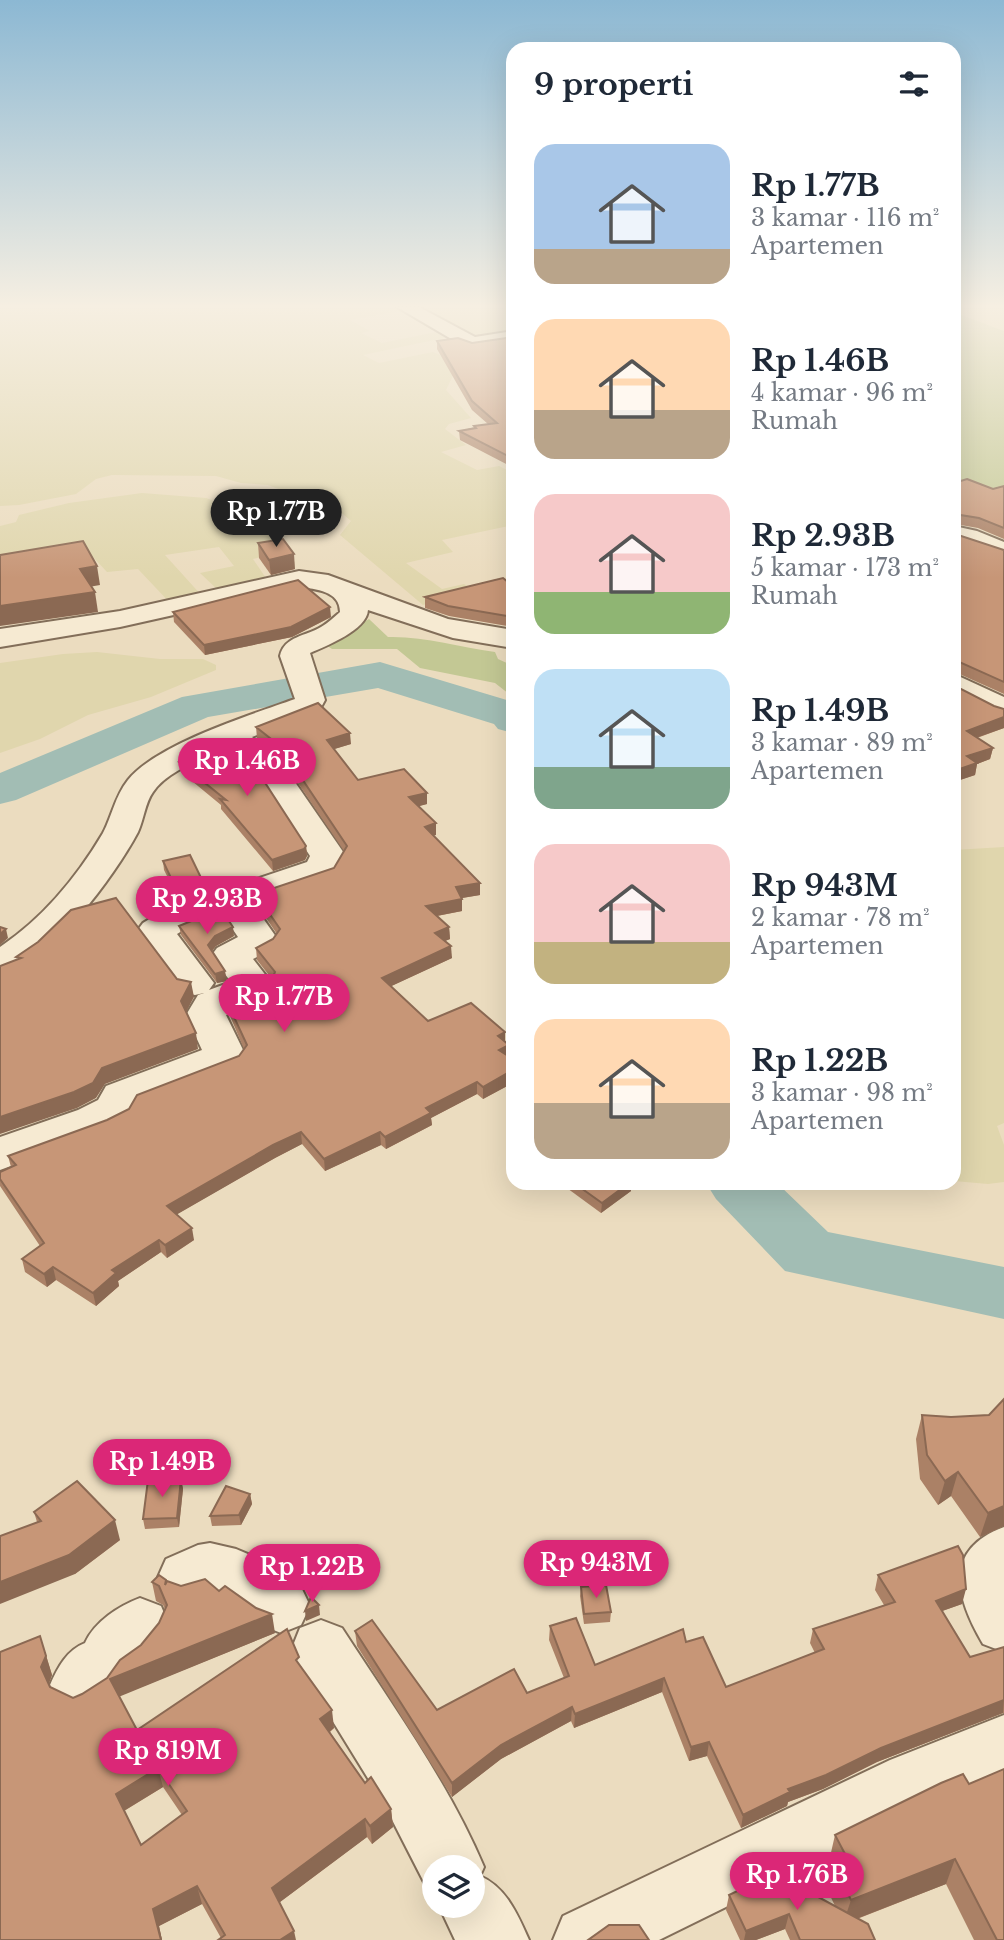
<!DOCTYPE html>
<html lang="id">
<head>
<meta charset="utf-8">
<style>
	body { margin:0; font-family:"Libre Baskerville",serif; background:#f6f6f7; color:#1f2937; height:100vh; display:flex; flex-direction:column; font-size:26px; white-space:nowrap }
	* { box-sizing:border-box; margin:0 }
	p { font-size:23px; color:#747a83 }
	.icon { flex:none; width:38px; height:38px; fill:none; stroke:currentColor; stroke-width:2; stroke-linecap:round; stroke-linejoin:round }
	.map { position:relative; flex:1; overflow:hidden }
	.drawer { position:absolute; left:506px; top:42px; width:455px; height:1148px; display:flex; flex-direction:column; background:#fff; border-radius:21px; box-shadow:0 7px 28px #0002 }
	.drawer>* { flex:none }
	.fabs { position:absolute; left:422px; top:1855px; display:grid; gap:14px }
	.fabs a { display:grid; place-items:center; width:63px; height:63px; border-radius:50%; background:#fff; box-shadow:0 7px 28px #0002; font-size:35px }
	.price { position:absolute; translate:-50% -60px; padding:0 16px; border-radius:24px; background:#db2777; color:#fff; font-size:23px; line-height:46px; filter:drop-shadow(0 2px 4px #0008) }
	.price::after { content:''; position:absolute; left:50%; top:42px; width:21px; height:16px; margin-left:-10px; background:inherit; clip-path:polygon(0 0,100% 0,50% 100%) }
	.price.on { background:#222; color:#fff }
	ul { padding:0; list-style:none }
	li { display:flex; align-items:center; gap:21px; height:175px; padding:0 28px }
	li span { display:grid; place-items:center; flex:none; width:196px; height:140px; border-radius:21px; color:#555 }
	li>.icon { margin-inline-start:auto }
	span .icon { width:84px; height:84px; fill:#fffc; stroke-width:1 }
	li b { font-size:30px }
	h2 { display:flex; justify-content:space-between; align-items:center; height:84px; padding:0 28px; font-size:30px }
	.map>svg:first-child { display:block }
	.farmland { fill:#e0d6ad }
	.green { fill:#c3c894 }
	.lines { fill:none; stroke-linecap:round; stroke-linejoin:round }
	.river { fill:#a2bdb4; fill-rule:evenodd }
	.minor-casing { stroke:#826e59; stroke-width:4 }
	.minor { fill:#f6ead2; fill-rule:evenodd }
	.wall { fill:#ab8166; fill-rule:evenodd }
	.shaded-wall { fill:#8b6953 }
	.building { fill:#c79677; stroke:#8b6953; stroke-width:2; fill-rule:evenodd }
</style>
</head>
<body>
<div class="map">
<svg width="1004" height="1940" viewBox="0 0 1004 1940">
	<rect width="100%" height="100%" fill="#ebdcbf"/>
	<g class="farmland">
		<path d="M0 307H513V335L477 341 418 308 350 320 370 331 361 333 382 343 446 330 453 336 363 355 379 363 433 352 459 363 446 390 471 418 449 424 445 429 466 445 441 452 477 470 499 466 513 473V525L442 540 453 552 406 563 442 589 464 584 476 591 423 605 340 535 351 521 343 514 268 485 241 483 216 476 112 475 96 479 76 494 19 505 0 506Z"/>
		<path d="M954 307H1004V331L954 312Z"/>
		<path d="M142 493 206 498 255 516 270 526 273 529 269 533 270 537 289 550 253 559 268 581 219 591 200 573 234 566 219 547 165 555 203 597 171 604 138 569 107 572 92 556 0 572V526L16 522 19 515 69 503Z"/>
		<path d="M97 652 160 659H203L216 665V670L151 697 88 715 40 739 0 753V663L63 654Z"/>
		<path d="M1004 847V1123L997 1126 1004 1145V1182L988 1184 954 1181V879L958 877 954 873V850Z"/>
	</g>
	<g class="green">
		<path d="M954 312 1004 331V491L954 488Z"/>
		<path d="M369 619 388 637C424 636 459 647 495 652L498 659 513 666V697L495 683 420 668 397 649H332L326 645Z"/>
	</g>
	<g class="lines">
		<g class="river">
			<path d="M380 662 513 702V733L498 729 494 724 378 688 208 717 16 800 0 804V773L182 697Z"/>
			<path d="M706 1183H777L828 1232 1004 1267V1319L785 1271 716 1199Z"/>
		</g>
		<defs>
			<g id="minor">
				<path d="M397 307H419L475 337 513 331V343L472 349 465 347Z"/>
				<path d="M954 526 977 531 1004 542V559L954 542Z"/>
				<path d="M299 571 328 575 448 619 513 630V648L453 638 368 610C367 630 326 646 310 653L325 700 319 711 252 737 279 759 346 856 334 877 253 904 279 941 273 949 253 959 274 986 269 995 226 1015 246 1056 240 1066 138 1105 130 1119 108 1130 0 1170V1137L78 1110 98 1100 106 1086 202 1050 186 1015 198 995 204 993 195 995 181 992 137 931 143 923 164 910 307 862 310 856 256 772 226 748C203 759 168 770 153 792 145 803 144 819 138 832 114 877 50 964 0 977V947C42 919 77 877 103 833 112 816 115 796 128 780 157 744 250 715 295 699L280 656C284 636 307 636 321 627 328 623 334 617 340 612 340 591 316 589 299 587L120 627 0 647V629L120 611ZM223 915 238 937 217 948 211 956 231 982 209 990 214 983 177 934 190 926Z"/>
				<path d="M954 674 1004 697V718L993 715 954 695Z"/>
				<path d="M1004 1527V1652L983 1644C956 1598 942 1550 1004 1527Z"/>
				<path d="M210 1543 236 1549 269 1563 301 1587 310 1606 301 1625 281 1633 261 1625 221 1596 206 1595 186 1603 166 1595 158 1577 166 1559 198 1545Z"/>
				<path d="M140 1598 161 1606 169 1625C160 1645 144 1669 123 1677 114 1697 100 1706 80 1714L59 1705 50 1685C58 1667 67 1650 85 1643 95 1621 119 1606 140 1598Z"/>
				<path d="M321 1620 342 1628C392 1705 448 1782 484 1867L480 1876C506 1887 518 1915 529 1940H455L439 1906H472V1867H434V1893L428 1890 385 1806 300 1668 292 1648 300 1628Z"/>
				<path d="M1004 1715V1777L931 1806 659 1940H553L563 1916 890 1760Z"/>
			</g>
		</defs>
		<use href="#minor" class="minor-casing"/>
		<use href="#minor" class="minor"/>
	</g>
	<g class="wall">
		<path d="M513 337V466H510L460 440 459 431 488 424 472 410 437 349V341L472 343Z"/>
		<path d="M954 483 993 489 1004 486V539L978 528 955 524V534L1004 550V694L955 672V686L1004 728 977 738 993 748 990 759 977 764 975 775 954 782Z"/>
		<path d="M258 543 295 569 271 575 259 558Z"/>
		<path d="M513 586V627L449 616 425 608V597Z"/>
		<path d="M173 612 331 617 292 637 205 655 174 622Z"/>
		<path d="M256 727 351 744 334 749 358 780 427 804 418 806 436 823V835H433L480 883V895L462 898V911L437 916 449 927 450 939 445 941 452 958 391 986 428 1021 505 1041 509 1045V1057L513 1059V1083L483 1099 477 1094 431 1118 432 1125 386 1149 381 1145 325 1171 302 1144 275 1158 177 1214 194 1240 167 1258 161 1252 118 1281 119 1286 96 1306 56 1280 47 1287 25 1272 22 1259 40 1246 0 1186V1172L11 1167 8 1156 107 1120 239 1056 244 1049 230 1016 228 1004 270 984 272 979 257 960 256 948 273 939 277 934 257 905 256 894 334 868 344 851 281 758 257 738Z"/>
		<path d="M179 762 306 846 307 856 305 860 273 871 221 809V805L181 772Z"/>
		<path d="M163 861 204 884 206 893 174 904 168 888 166 878H168L164 870Z"/>
		<path d="M179 926 234 936 216 946 212 951 227 981 217 983 181 935Z"/>
		<path d="M560 1183H631V1191L601 1213Z"/>
		<path d="M922 1415 951 1417 989 1415 1004 1526 980 1537 951 1496 938 1505 920 1479 916 1439Z"/>
		<path d="M181 1479 183 1489 179 1527 145 1529 143 1519Z"/>
		<path d="M250 1494 252 1504 241 1525 212 1526 210 1516Z"/>
		<path d="M34 1512 120 1540 75 1574 37 1522Z"/>
		<path d="M878 1575 962 1604 942 1611 970 1657 1004 1647V1713H1003L877 1762 823 1789 788 1802 787 1806 741 1828 707 1756 689 1761 662 1692 574 1728 571 1721 501 1759 452 1797 357 1646 355 1631 437 1710 527 1693 564 1678 549 1640 550 1626 595 1665 686 1642 726 1687 815 1653 810 1643 813 1629 884 1605 875 1590Z"/>
		<path d="M152 1582 166 1583 181 1586 219 1591 275 1633 119 1696 137 1730 301 1666 334 1728 330 1732 365 1783 391 1809 393 1827 372 1844 367 1837 280 1902 221 1938 202 1904 159 1926 162 1940H0L46 1655 52 1675 49 1683 50 1687 73 1698 82 1694 107 1678 141 1645 159 1623 165 1609 163 1605 156 1601ZM163 1787 182 1815 141 1845 124 1811Z"/>
		<path d="M581 1587 611 1612 610 1622 584 1624 580 1596Z"/>
		<path d="M969 1784 1004 1940H974L946 1884 857 1919 875 1940H790L785 1929 756 1940H740L726 1910 729 1895 835 1906 824 1883 835 1835Z"/>
	</g>
	<g class="shaded-wall">
		<path d="M513 456V466H510V457Z"/>
		<path d="M294 554 295 569 271 575 269 560Z"/>
		<path d="M97 566 100 585 83 588 80 569Z"/>
		<path d="M95 592 98 612 0 626V606Z"/>
		<path d="M330 607 331 617 292 637 205 655 204 645Z"/>
		<path d="M1004 717V728L964 742 967 731Z"/>
		<path d="M350 733 351 744 328 751 327 740Z"/>
		<path d="M993 748 990 759 977 764 975 775 954 782V771L967 756Z"/>
		<path d="M427 793V804L409 809V797Z"/>
		<path d="M436 823V835L425 838V827Z"/>
		<path d="M306 846 307 856 305 860 273 871 272 860Z"/>
		<path d="M480 883V895L456 899V887Z"/>
		<path d="M204 884 206 893 174 904 173 895Z"/>
		<path d="M462 899V911L426 918V906Z"/>
		<path d="M233 927 234 936 216 946 209 954 208 945 215 936Z"/>
		<path d="M449 927 450 939 435 945V933Z"/>
		<path d="M6 929 8 938 0 945V934Z"/>
		<path d="M451 946 452 958 383 990 382 978Z"/>
		<path d="M225 971 227 981 217 983 215 974Z"/>
		<path d="M191 982 194 997 184 1016 181 1001Z"/>
		<path d="M505 1032V1045L498 1036Z"/>
		<path d="M196 1033 198 1049 105 1084 96 1098 77 1108 0 1134V1117L102 1068Z"/>
		<path d="M509 1045V1057L499 1050Z"/>
		<path d="M513 1070V1083L483 1099V1087Z"/>
		<path d="M477 1082V1094L431 1118 432 1125 386 1149 385 1137 426 1108Z"/>
		<path d="M301 1132 302 1144 275 1158 169 1219 167 1206 273 1145Z"/>
		<path d="M380 1132 381 1145 325 1171 324 1159Z"/>
		<path d="M629 1183H631V1191L601 1213 602 1203Z"/>
		<path d="M192 1228 194 1240 167 1258 165 1245Z"/>
		<path d="M159 1240 161 1252 118 1281 119 1286 96 1306 93 1293 112 1270Z"/>
		<path d="M53 1267 56 1280 47 1287 44 1274Z"/>
		<path d="M958 1472 951 1496 938 1505 945 1481Z"/>
		<path d="M181 1479 183 1489 179 1527 177 1518Z"/>
		<path d="M250 1494 252 1504 241 1525 239 1515Z"/>
		<path d="M1004 1506V1526L980 1537 988 1513Z"/>
		<path d="M115 1520 120 1540 75 1574 0 1604V1582Z"/>
		<path d="M966 1589 962 1604 931 1615 936 1601Z"/>
		<path d="M319 1605 320 1615 306 1621 305 1611Z"/>
		<path d="M272 1614 275 1633 116 1698 110 1679Z"/>
		<path d="M40 1636 52 1675 48 1686 41 1667Z"/>
		<path d="M664 1678 662 1692 574 1728 575 1714Z"/>
		<path d="M1004 1700 1003 1713 877 1762 823 1789 788 1802 787 1806 741 1828 743 1815 788 1789 881 1748Z"/>
		<path d="M572 1707 571 1721 501 1759 452 1797V1783L501 1745Z"/>
		<path d="M332 1710 334 1728 323 1737 320 1719Z"/>
		<path d="M709 1742 707 1756 689 1761 691 1747Z"/>
		<path d="M158 1768 163 1787 122 1812 116 1794Z"/>
		<path d="M391 1809 393 1827 372 1844 370 1826Z"/>
		<path d="M365 1819 367 1837 276 1905 272 1888Z"/>
		<path d="M955 1859 946 1884 843 1924 851 1900Z"/>
		<path d="M197 1886 202 1904 159 1926 162 1940H161L153 1909Z"/>
		<path d="M789 1914 785 1929 756 1940H744L746 1931Z"/>
		<path d="M294 1931 296 1940H280Z"/>
	</g>
	<g class="building">
		<path d="M513 337V456L510 457 459 431 476 428 474 426 497 423 472 401 437 341 458 338 472 343Z"/>
		<path d="M967 479 993 489 1004 486V528L979 518 954 514 955 534 1004 550V682L955 660V686L994 706 1004 709V717L967 731 993 748 967 756 977 763 954 771V483Z"/>
		<path d="M283 539 294 554 269 560 258 543Z"/>
		<path d="M83 541 97 566 80 569 95 592 0 606V555Z"/>
		<path d="M503 578 513 586V617L448 606 425 597Z"/>
		<path d="M298 580 330 607 291 627 204 645 173 612Z"/>
		<path d="M318 703 350 733 327 740 358 780 404 769 427 793 409 797 436 823 425 827 480 883 456 887 462 899 426 906 449 927 435 933 451 946 382 978 428 1021 471 1003 505 1032 498 1036 509 1045 499 1050 513 1059V1070L483 1087 477 1082 426 1108 431 1113 385 1137 380 1132 324 1159 301 1132 273 1145 167 1206 192 1228 165 1245 159 1240 112 1270 116 1273 93 1293 53 1267 44 1274 22 1259 44 1243 0 1179V1172L16 1165 8 1156 107 1120 129 1109 137 1095 239 1056 247 1045 228 1004 270 984 275 972 256 948 273 939 280 929 256 894 334 868 347 846 280 746 256 727Z"/>
		<path d="M224 741 253 764 306 846 304 849 272 860 220 799 226 800 179 762Z"/>
		<path d="M190 855 204 884 173 895 166 878H171L163 861Z"/>
		<path d="M116 898 177 979 191 982 181 1001 196 1033 102 1068 93 1083 74 1092 0 1117V966L21 958 16 957 38 942 71 910Z"/>
		<path d="M221 909 233 927 215 936 208 945 225 971 215 974 179 926Z"/>
		<path d="M0 927 6 929 0 934Z"/>
		<path d="M574 1183H629L602 1203Z"/>
		<path d="M1004 1399V1506L988 1513 958 1472 945 1481 927 1455 922 1415 951 1417 989 1415Z"/>
		<path d="M181 1479 177 1518 143 1519 148 1480Z"/>
		<path d="M77 1481 115 1520 69 1555 0 1582V1536L41 1521 34 1512Z"/>
		<path d="M226 1486 250 1494 239 1515 210 1516Z"/>
		<path d="M958 1546 963 1555 966 1589 936 1601 970 1657 1004 1647V1700L881 1748 826 1775 788 1789 790 1792 743 1815 709 1742 691 1747 664 1678 575 1714 572 1707 501 1745 452 1783 355 1631 372 1620 437 1710 514 1669 527 1693 569 1676 550 1626 576 1618 595 1665 683 1629 686 1642 703 1637 726 1687 824 1649 813 1629 895 1602 878 1575Z"/>
		<path d="M159 1575 166 1580 165 1585 167 1581 181 1586 205 1579 219 1591 225 1586 256 1608 272 1614 110 1679 137 1730 287 1629 299 1657 296 1660 332 1710 320 1719 365 1783 371 1777 391 1809 370 1826 365 1819 272 1888 294 1931 280 1940H218L225 1935 197 1886 153 1909 161 1940H0V1652L40 1636 46 1656 41 1667 50 1687 73 1698 82 1694 107 1678 120 1660 141 1645 159 1623 167 1605 159 1586 152 1582ZM158 1768 187 1811 141 1845 116 1794Z"/>
		<path d="M606 1585 611 1612 584 1614 581 1587Z"/>
		<path d="M311 1597 319 1605 305 1611Z"/>
		<path d="M1004 1769V1940H997L955 1859 851 1900 830 1859 845 1854 835 1835 941 1783 963 1774 969 1784Z"/>
		<path d="M787 1880 868 1924 875 1940H800L789 1914 746 1931 729 1895 754 1883Z"/>
		<path d="M609 1925H639L649 1940H588Z"/>
	</g>
	<linearGradient id="sky" x2="0" y2="1"><stop stop-color="#8cb8d3"/><stop offset="0.53" stop-color="#f6efe2"/><stop offset="1" stop-color="#f6efe2" stop-opacity="0"/></linearGradient>
	<rect width="1004" height="578" fill="url(#sky)"/>
</svg>
<div class="fabs">
<a><svg class="icon" aria-label="layers" viewBox="0 0 24 24"><path d="M12 4l9 5-9 5-9-5zM3 14l9 5 9-5"/></svg></a>
</div>
<b class="price on" style="left:276px;top:549px">Rp 1.77B</b>
<b class="price" style="left:247px;top:798px">Rp 1.46B</b>
<b class="price" style="left:207px;top:936px">Rp 2.93B</b>
<b class="price" style="left:284px;top:1034px">Rp 1.77B</b>
<b class="price" style="left:162px;top:1499px">Rp 1.49B</b>
<b class="price" style="left:596px;top:1600px">Rp 943M</b>
<b class="price" style="left:312px;top:1604px">Rp 1.22B</b>
<b class="price" style="left:168px;top:1788px">Rp 819M</b>
<b class="price" style="left:797px;top:1912px">Rp 1.76B</b>
<section class="drawer">
<h2>9 properti<svg class="icon" aria-label="filters" viewBox="0 0 24 24"><path d="M4 7h16M4 17h16"/><circle cx="9" cy="7" r="2"/><circle cx="15" cy="17" r="2"/></svg></h2>
<ul>
<li><span style="background:linear-gradient(#a9c7e8 75%,#b9a48a 0)"><svg class="icon" aria-label="home" viewBox="0 0 24 24"><path d="M3 11l9-7 9 7M6 9v11h12V9"/></svg></span><div><b>Rp 1.77B</b><p>3 kamar · 116 m²</p><p>Apartemen</p></div></li>
<li><span style="background:linear-gradient(#ffd9b3 65%,#b9a48a 0)"><svg class="icon" aria-label="home" viewBox="0 0 24 24"><path d="M3 11l9-7 9 7M6 9v11h12V9"/></svg></span><div><b>Rp 1.46B</b><p>4 kamar · 96 m²</p><p>Rumah</p></div></li>
<li><span style="background:linear-gradient(#f6c9c9 70%,#8fb573 0)"><svg class="icon" aria-label="home" viewBox="0 0 24 24"><path d="M3 11l9-7 9 7M6 9v11h12V9"/></svg></span><div><b>Rp 2.93B</b><p>5 kamar · 173 m²</p><p>Rumah</p></div></li>
<li><span style="background:linear-gradient(#bfe0f5 70%,#7fa58c 0)"><svg class="icon" aria-label="home" viewBox="0 0 24 24"><path d="M3 11l9-7 9 7M6 9v11h12V9"/></svg></span><div><b>Rp 1.49B</b><p>3 kamar · 89 m²</p><p>Apartemen</p></div></li>
<li><span style="background:linear-gradient(#f6c9c9 70%,#c2b280 0)"><svg class="icon" aria-label="home" viewBox="0 0 24 24"><path d="M3 11l9-7 9 7M6 9v11h12V9"/></svg></span><div><b>Rp 943M</b><p>2 kamar · 78 m²</p><p>Apartemen</p></div></li>
<li><span style="background:linear-gradient(#ffd9b3 60%,#b9a48a 0)"><svg class="icon" aria-label="home" viewBox="0 0 24 24"><path d="M3 11l9-7 9 7M6 9v11h12V9"/></svg></span><div><b>Rp 1.22B</b><p>3 kamar · 98 m²</p><p>Apartemen</p></div></li>
</ul>
</section>
</div>
</body>
</html>
